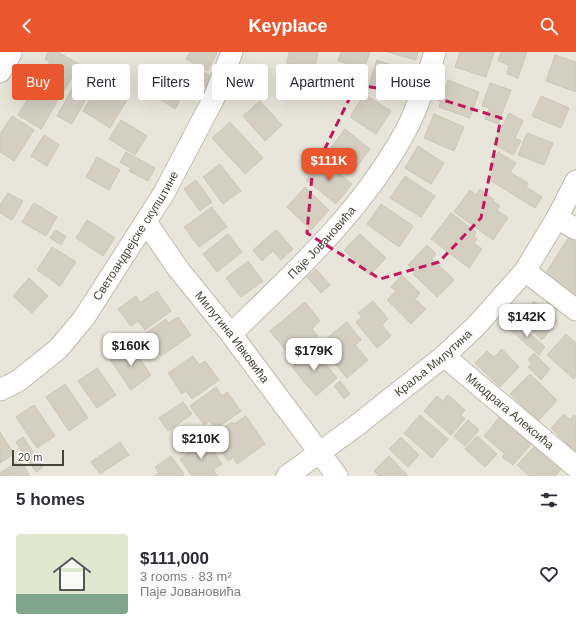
<!DOCTYPE html>
<html lang="en">
<head>
<meta charset="utf-8">
<style>
	body { margin:0; font-family:Arial,sans-serif; background:#f2f2f3; color:#2b2b33; height:100vh; display:flex; flex-direction:column; font-size:15px; white-space:nowrap }
	* { box-sizing:border-box; margin:0 }
	p { font-size:13px; color:#7c7c81 }
	.icon { flex:none; width:22px; height:22px; fill:none; stroke:currentColor; stroke-width:2; stroke-linecap:round; stroke-linejoin:round }
	.map { position:relative; height:424px; overflow:hidden }
	.side { display:flex; flex-direction:column; background:#fff; flex:1 }
	.side>* { flex:none }
	.guide { position:absolute; left:12px; top:12px; width:552px; height:36px; display:flex; gap:8px }
	.scale { position:absolute; left:12px; bottom:10px; width:52px; box-sizing:border-box; padding-left:4px; border:2px solid #49443a; border-top:0; font-size:11px; line-height:14px; white-space:nowrap; color:#49443a; -webkit-text-stroke:3px #fff; paint-order:stroke }
	.price { position:absolute; translate:-50% -34px; padding:0 9px; border-radius:8px; background:#fff; color:#222; font-size:13px; line-height:26px; filter:drop-shadow(0 1px 2px #0008) }
	.price::after { content:''; position:absolute; left:50%; top:24px; width:12px; height:9px; margin-left:-6px; background:inherit; clip-path:polygon(0 0,100% 0,50% 100%) }
	.price.on { background:#ea572e; color:#fff }
	ul { padding:0; list-style:none }
	li { display:flex; align-items:center; gap:12px; height:100px; padding:0 16px }
	li span { display:grid; place-items:center; flex:none; width:112px; height:80px; border-radius:4px; color:#555 }
	li>.icon { margin-inline-start:auto }
	span .icon { width:48px; height:48px; fill:#fffc; stroke-width:1 }
	li b { font-size:17px }
	h2 { display:flex; justify-content:space-between; align-items:center; height:48px; padding:0 16px; font-size:17px }
	.pill { padding:0 14px; border-radius:4px; background:#fff; box-shadow:0 4px 16px #0002; font-size:14px; line-height:36px }
	.pill.on { background:#ea572e; color:#fff }
	header { display:flex; justify-content:space-between; align-items:center; height:52px; padding:0 16px; background:#ea572e; color:#fff; font-size:18px; font-weight:600 }
	.map>svg:first-child { display:block }
	.residential { fill:#e8e5da }
	.building { fill:#d5cfc2; stroke:#d0c7b5 }
	.lines { fill:none; stroke-linecap:round; stroke-linejoin:round }
	.minor-casing { stroke:#c0bbaf; stroke-width:23 }
	.minor { stroke:#fff; stroke-width:21 }
	.marked { fill:none; stroke:#c2185b; stroke-width:3; stroke-dasharray:8 5; stroke-linejoin:round }
	.labels { text-anchor:middle; dominant-baseline:central; stroke-width:4; stroke-linejoin:round; paint-order:stroke }
	.street-label { font-size:12px; fill:#49443a; stroke:#fff }
</style>
</head>
<body>
<header><svg class="icon" aria-label="back" viewBox="0 0 24 24"><path d="M15 5l-7 7 7 7"/></svg>Keyplace<svg class="icon" aria-label="search" viewBox="0 0 24 24"><circle cx="10" cy="10" r="6"/><path d="M15 15l6 6"/></svg></header>
<div class="map">
<svg width="576" height="424" viewBox="0 0 576 424">
	<rect width="100%" height="100%" fill="#f5f2ec"/>
	<rect class="residential" x="0" y="0" width="576" height="424"/>
	<g class="building">
		<path d="M48 0H58L79 12 64 39 41 25 50 10 45 7Z"/>
		<path d="M190 0H215L217 1 208 19 186 7Z"/>
		<path d="M289 0H318L315 17 287 11Z"/>
		<path d="M341 0H370L364 17 338 9Z"/>
		<path d="M388 0H418L416 8Z"/>
		<path d="M460 0H494L486 25 455 15Z"/>
		<path d="M501 0H527L518 26 507 22 509 13 498 9Z"/>
		<path d="M555 3 576 10V40L546 29Z"/>
		<path d="M377 8 407 18 399 42 369 33Z"/>
		<path d="M190 12 213 25 207 35 184 23Z"/>
		<path d="M325 15 341 20 337 34 321 29Z"/>
		<path d="M289 16 321 23 316 46 284 40Z"/>
		<path d="M166 24 187 36 175 57 155 44Z"/>
		<path d="M448 28 479 40 470 66 439 55Z"/>
		<path d="M37 31 60 45 41 77 18 63Z"/>
		<path d="M100 31 127 48 110 76 83 59Z"/>
		<path d="M490 31 511 38 498 72 485 67 489 56 482 54Z"/>
		<path d="M73 35 88 43 72 72 57 64Z"/>
		<path d="M364 42 391 59 376 82 350 65Z"/>
		<path d="M541 44 569 56 561 76 532 64Z"/>
		<path d="M260 49 282 73 265 89 243 64Z"/>
		<path d="M509 61 523 69 515 86 521 89 513 103 493 92Z"/>
		<path d="M434 62 464 75 454 99 424 86Z"/>
		<path d="M12 64 34 78 14 109 0 100V82Z"/>
		<path d="M121 68 147 84 135 103 109 87Z"/>
		<path d="M230 70 263 106 245 122 212 86Z"/>
		<path d="M345 77 370 97 355 117 329 98Z"/>
		<path d="M527 81 553 91 544 113 518 103Z"/>
		<path d="M44 83 59 93 47 114 31 104Z"/>
		<path d="M418 94 444 111 431 132 405 116Z"/>
		<path d="M126 100 155 116 148 129 129 119 131 116 120 110Z"/>
		<path d="M498 100 516 111 510 120 528 131 526 135 542 145 535 156 488 127 494 118 490 113Z"/>
		<path d="M97 105 120 118 109 138 86 125Z"/>
		<path d="M323 108 352 132 336 152 306 128Z"/>
		<path d="M220 112 241 139 223 152 203 125Z"/>
		<path d="M405 124 435 144 421 165 390 146Z"/>
		<path d="M196 128 212 150 200 159 184 137Z"/>
		<path d="M305 135 329 158 311 178 287 155Z"/>
		<path d="M480 137 494 148 493 149 500 154 497 158 508 166 493 188 454 160 470 138 476 143Z"/>
		<path d="M8 141 23 149 12 168 0 161V153Z"/>
		<path d="M34 151 57 165 46 184 22 170Z"/>
		<path d="M381 152 413 174 399 195 367 172Z"/>
		<path d="M212 155 227 175 199 195 184 175Z"/>
		<path d="M451 161 476 180 474 184 477 187 474 191 482 197 469 216 431 187Z"/>
		<path d="M87 168 115 186 103 204 76 186Z"/>
		<path d="M55 178 66 184 61 193 50 186Z"/>
		<path d="M276 178 293 197 281 208 273 199 262 209 253 198Z"/>
		<path d="M228 182 242 200 217 220 203 202Z"/>
		<path d="M360 182 386 206 370 223 344 198Z"/>
		<path d="M569 185 576 190V247L543 225Z"/>
		<path d="M427 193 436 202 432 207 454 228 437 245 413 222 415 220 408 213Z"/>
		<path d="M52 195 76 210 60 234 37 218Z"/>
		<path d="M248 209 263 229 241 245 226 226Z"/>
		<path d="M316 217 330 233 321 241 307 225Z"/>
		<path d="M402 223 420 241 415 247 426 257 411 272 387 248 396 239 391 235Z"/>
		<path d="M29 226 48 244 32 261 13 244Z"/>
		<path d="M157 239 171 259 145 278 138 269 131 274 118 257 136 244 140 251Z"/>
		<path d="M373 249 388 267 382 273 391 284 377 296 356 270 362 265 358 261Z"/>
		<path d="M534 249 557 269 542 288 519 267Z"/>
		<path d="M305 250 320 269 312 277 318 284 292 306 270 279Z"/>
		<path d="M178 265 191 283 161 304 155 295 150 299 140 285 166 267 168 271Z"/>
		<path d="M516 269 545 295 539 303 509 277Z"/>
		<path d="M347 270 361 288 355 293 368 308 347 326 319 292Z"/>
		<path d="M566 282 576 291V325L574 327 547 303Z"/>
		<path d="M130 293 151 323 131 338 110 307Z"/>
		<path d="M313 297 337 326 316 344 292 315Z"/>
		<path d="M502 297 519 315 500 335 475 311 487 299 494 305Z"/>
		<path d="M534 301 550 317 541 328 528 315 532 312 528 308Z"/>
		<path d="M193 304 199 313 205 309 219 328 192 347 186 339 182 342 168 321Z"/>
		<path d="M97 316 116 343 97 356 78 329Z"/>
		<path d="M530 322 557 348 538 369 510 342Z"/>
		<path d="M340 329 350 342 344 347 334 334Z"/>
		<path d="M65 332 88 366 69 379 46 345Z"/>
		<path d="M216 335 222 344 227 340 241 359 216 377 210 369 204 373 190 354Z"/>
		<path d="M448 343 465 358 461 363 465 367 451 383 424 359 437 344 443 349Z"/>
		<path d="M183 350 192 362 168 379 159 366Z"/>
		<path d="M34 353 55 384 37 396 16 365Z"/>
		<path d="M564 362 570 368 574 363 576 365V401L551 376Z"/>
		<path d="M420 363 448 387 432 406 404 381Z"/>
		<path d="M246 364 265 392 237 412 233 405 228 409 211 385 232 370 234 372Z"/>
		<path d="M500 365 533 390 513 413 502 405 505 402 484 384Z"/>
		<path d="M468 368 479 378 465 394 454 384Z"/>
		<path d="M0 380 14 402 0 411Z"/>
		<path d="M203 384 222 412 214 417 217 424H192L180 407 194 397 191 392Z"/>
		<path d="M477 384 497 402 485 415 465 397Z"/>
		<path d="M23 385 43 415 36 420 16 390Z"/>
		<path d="M401 385 419 403 408 415 389 397Z"/>
		<path d="M120 390 129 403 100 422 91 410Z"/>
		<path d="M537 392 563 416 555 424H529L517 413Z"/>
		<path d="M171 404 184 422 181 424H155L159 421 155 415Z"/>
		<path d="M389 404 408 424H379L374 419Z"/>
		<path d="M20 408 30 424H0V421Z"/>
	</g>
	<g class="lines">
		<defs>
			<g id="minor">
				<path d="M0 20 11 1"/>
				<path d="M557 166 576 177"/>
				<path id="s1" d="M146 170 179 218 231 282 337 424"/>
				<path d="M525 219 576 258"/>
				<path id="s2" d="M231 282C295 220 362 159 405 80 418 57 427 25 435 0"/>
				<path id="s3" d="M444 304 576 415"/>
				<path id="s4" d="M0 338 18 329 58 297 84 266 164 141 214 46 232 0"/>
				<path id="s5" d="M287 424 356 374 444 304 476 274 525 219 557 166 576 129"/>
			</g>
		</defs>
		<use href="#minor" class="minor-casing"/>
		<use href="#minor" class="minor"/>
	</g>
	<path class="marked" d="M356 33 427 43 501 66 481 166 439 210 380 227 307 181 312 123Z"/>
	<g class="labels">
		<g class="street-label">
			<text stroke="none"><textPath href="#s4" startOffset="209">Светоандрејске скупштине</textPath></text>
			<text stroke="none"><textPath href="#s2" startOffset="129">Паје Јовановића</textPath></text>
			<text stroke="none"><textPath href="#s1" startOffset="144">Милутина Ивковића</textPath></text>
			<text stroke="none"><textPath href="#s5" startOffset="185">Краља Милутина</textPath></text>
			<text stroke="none"><textPath href="#s3" startOffset="86">Миодрага Алексића</textPath></text>
		</g>
	</g>
</svg>
<div class="scale">20 m</div>
<b class="price on" style="left:329px;top:130px">$111K</b>
<b class="price" style="left:527px;top:286px">$142K</b>
<b class="price" style="left:131px;top:315px">$160K</b>
<b class="price" style="left:314px;top:320px">$179K</b>
<b class="price" style="left:201px;top:408px">$210K</b>
<div class="guide">
<a class="pill on">Buy</a>
<a class="pill">Rent</a>
<a class="pill">Filters</a>
<a class="pill">New</a>
<a class="pill">Apartment</a>
<a class="pill">House</a>
</div>
</div>
<section class="side">
<h2>5 homes<svg class="icon" aria-label="filters" viewBox="0 0 24 24"><path d="M4 7h16M4 17h16"/><circle cx="9" cy="7" r="2"/><circle cx="15" cy="17" r="2"/></svg></h2>
<ul>
<li><span style="background:linear-gradient(#dfe7d0 75%,#7fa58c 0)"><svg class="icon" aria-label="home" viewBox="0 0 24 24"><path d="M3 11l9-7 9 7M6 9v11h12V9"/></svg></span><div><b>$111,000</b><p>3 rooms · 83 m²</p><p>Паје Јовановића</p></div><svg class="icon" aria-label="heart" viewBox="0 0 24 24"><path d="M12 20l-8-8c-3-5 5-10 8-4 3-6 11-1 8 4z"/></svg></li>
</ul>
</section>
</body>
</html>
